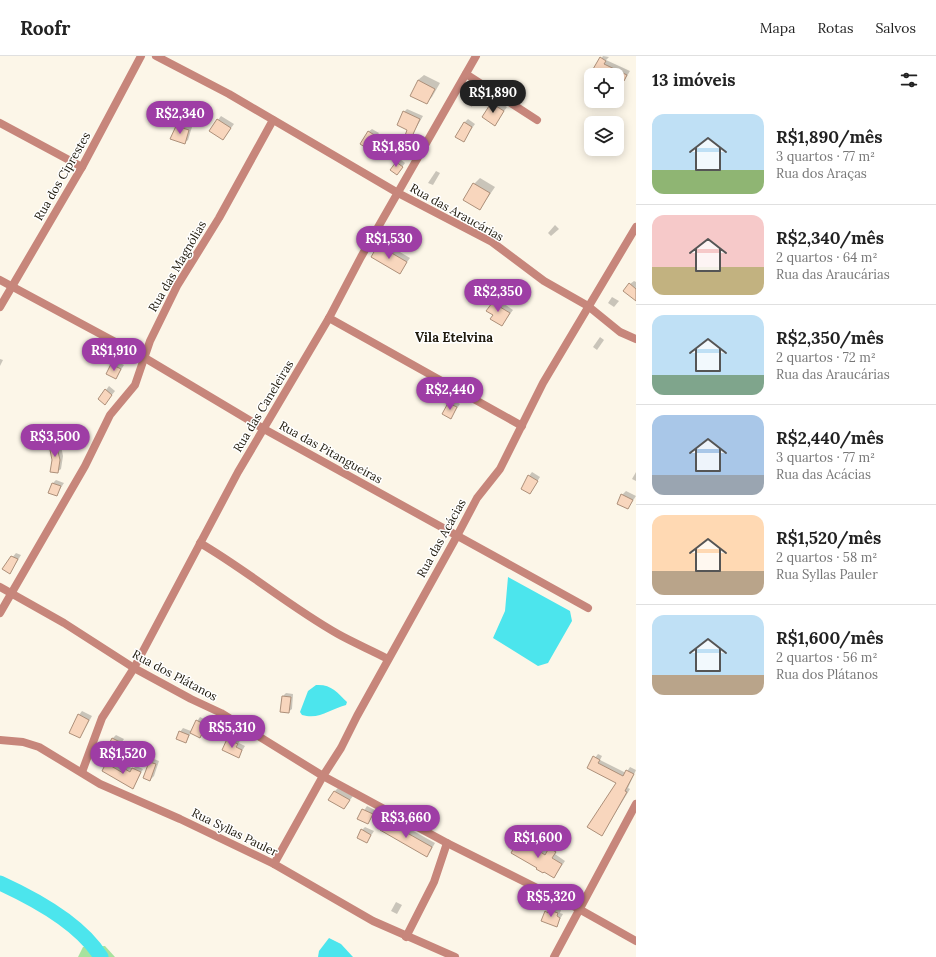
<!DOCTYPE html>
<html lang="pt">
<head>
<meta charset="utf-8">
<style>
	body { margin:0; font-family:Lora,serif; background:#f6f6f6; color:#222; height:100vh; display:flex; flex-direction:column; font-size:15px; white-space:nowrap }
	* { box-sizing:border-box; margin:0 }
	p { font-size:13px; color:#767676 }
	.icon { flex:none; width:22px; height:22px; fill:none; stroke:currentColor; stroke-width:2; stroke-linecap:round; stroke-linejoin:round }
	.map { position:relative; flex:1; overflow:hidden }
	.sheet { display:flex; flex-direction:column; background:#fff; width:300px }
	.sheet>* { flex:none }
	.buttons { position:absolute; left:584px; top:12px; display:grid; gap:8px }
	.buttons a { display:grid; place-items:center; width:40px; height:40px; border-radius:8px; background:#fff; box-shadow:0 2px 10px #0003; font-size:20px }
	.price { position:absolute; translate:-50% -34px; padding:0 9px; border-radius:14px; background:#9e3da5; color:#fff; font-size:13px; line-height:26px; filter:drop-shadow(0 1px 2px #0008) }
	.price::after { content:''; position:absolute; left:50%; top:24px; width:12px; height:9px; margin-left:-6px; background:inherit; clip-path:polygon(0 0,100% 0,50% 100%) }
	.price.on { background:#222; color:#fff }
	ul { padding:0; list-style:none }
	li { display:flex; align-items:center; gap:12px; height:100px; padding:0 16px }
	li+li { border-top:1px solid #e0e0e0 }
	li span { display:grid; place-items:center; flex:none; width:112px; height:80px; border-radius:12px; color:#555 }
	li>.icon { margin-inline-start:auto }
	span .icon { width:48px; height:48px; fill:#fffc; stroke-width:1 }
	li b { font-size:17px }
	h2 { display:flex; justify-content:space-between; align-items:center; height:48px; padding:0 16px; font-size:17px }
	header { display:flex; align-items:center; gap:24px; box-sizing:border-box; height:56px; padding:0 20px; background:#fff; border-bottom:1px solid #e0e0e0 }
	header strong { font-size:19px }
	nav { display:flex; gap:22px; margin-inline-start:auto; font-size:14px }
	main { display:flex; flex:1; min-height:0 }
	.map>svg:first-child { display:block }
	.green { fill:#a7e39e }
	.water { fill:#4ce5ed }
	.shadow { fill:#0003 }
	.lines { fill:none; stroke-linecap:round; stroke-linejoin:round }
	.river { stroke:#4ce5ed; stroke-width:15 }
	.building { fill:#f8d6bd; stroke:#ad907a }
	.street { stroke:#c7867b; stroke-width:8 }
	.labels { text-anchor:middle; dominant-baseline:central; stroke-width:3; stroke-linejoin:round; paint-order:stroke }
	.street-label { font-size:12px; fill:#1f1a0d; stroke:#fff }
	.neighbourhood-label { font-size:13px; font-weight:bold; fill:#1f1a0d; stroke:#fff }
</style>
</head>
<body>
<header>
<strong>Roofr</strong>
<nav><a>Mapa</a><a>Rotas</a><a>Salvos</a></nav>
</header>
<main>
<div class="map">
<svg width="636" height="901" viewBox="0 0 636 901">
	<rect width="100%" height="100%" fill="#fcf6e8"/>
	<path class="green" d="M105 890 115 901H78L83 891Z"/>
	<g class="water">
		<path d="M508 521 570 555 572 565 548 607 538 610 493 582 505 555Z"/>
		<path d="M316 629C331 628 337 636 347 646L346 649C330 653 320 664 302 659L300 656 308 635Z"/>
		<path d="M329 882 341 888 353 901H318L319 895Z"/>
	</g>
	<g class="shadow">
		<path d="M603 0 609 1 606 4 630 15 627 20 624 24 617 21V19L601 13 597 19H591Z"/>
		<path d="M424 19 440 27 432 41 426 47 418 24Z"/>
		<path d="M475 34 481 37 472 49V38Z"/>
		<path d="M496 44 507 51 495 68 483 61Z"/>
		<path d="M407 53 423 60 408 86 409 74 404 56Z"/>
		<path d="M221 60 234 68 223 83 218 64Z"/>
		<path d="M468 63 475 68 463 85 464 67Z"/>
		<path d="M181 67 192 71 188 84 184 87 177 71Z"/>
		<path d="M372 73 379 77 368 92V76Z"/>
		<path d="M400 103 405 107 400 114 396 107Z"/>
		<path d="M436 115 440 117 433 129 428 127Z"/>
		<path d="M480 122 495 131 480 153 474 128Z"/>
		<path d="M555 169 559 173 551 180 548 177Z"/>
		<path d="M383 186 410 202 400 216 379 190Z"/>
		<path d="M634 225 636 226V244L630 228Z"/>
		<path d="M499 240 505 244 503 247 513 254 502 269 494 259 495 244Z"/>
		<path d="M612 241 619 245 614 251 608 247Z"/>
		<path d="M600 281 604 284 597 294 593 291Z"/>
		<path d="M0 303 3 304 0 310Z"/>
		<path d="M116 305 124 309 116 322 107 318Z"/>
		<path d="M109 330 115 335 108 344 106 334Z"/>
		<path d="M453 344 460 348 451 361 444 357Z"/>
		<path d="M60 384 63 400 61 413 57 416 50 389 53 386Z"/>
		<path d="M532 416 540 421 530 437 529 420Z"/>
		<path d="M636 416V425L632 423Z"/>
		<path d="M56 424 64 427 56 439 53 427Z"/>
		<path d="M626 435 636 440 628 452 622 439Z"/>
		<path d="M16 497 21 499 10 517 3 513Z"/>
		<path d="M286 637 293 638 292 653 288 656 283 640Z"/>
		<path d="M82 655 92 660 80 681 79 659Z"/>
		<path d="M200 661 208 665 203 677 199 680 191 677 186 686 180 676 183 672 191 675Z"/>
		<path d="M116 679 124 683 115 696 113 682Z"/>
		<path d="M232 680 240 684 239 687 245 690 239 700 223 693Z"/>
		<path d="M598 698 602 700 600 704 626 717 630 711 636 714 628 732 630 733 602 779 618 726 588 711Z"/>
		<path d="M154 703 159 705 154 720 150 724V706Z"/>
		<path d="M110 704 125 713 128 710 133 713 136 710 143 713 133 732 103 715Z"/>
		<path d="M338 732 353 740 344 752 335 735Z"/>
		<path d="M367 750 375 754 368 766 359 762Z"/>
		<path d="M390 762 435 787 430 796 427 799 387 765Z"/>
		<path d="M365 771 374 775 367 786 362 774Z"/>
		<path d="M532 784 549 795 554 789 558 792 555 798 565 805 554 821 512 797 521 785 528 789Z"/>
		<path d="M396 846 402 849 397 858 391 855Z"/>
		<path d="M554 851 561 854 560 857 563 858 556 870 546 856Z"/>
	</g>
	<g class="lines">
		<path class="river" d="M0 827C35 843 81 868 101 901"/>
	</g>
	<g class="building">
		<path d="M600 1 606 5 604 8 627 19 624 25 617 22V19H611L600 14 597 19 589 20Z"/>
		<path d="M418 24 435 33 427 48 410 40Z"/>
		<path d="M471 37 478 41 472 50 466 47Z"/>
		<path d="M491 47 504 55 495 70 482 61Z"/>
		<path d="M403 55 420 63 409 87 403 85 407 74 397 69Z"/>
		<path d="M217 63 231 72 223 84 209 75Z"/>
		<path d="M464 66 472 71 464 86 455 81Z"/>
		<path d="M176 70 189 74 185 88 170 83Z"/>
		<path d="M368 75 376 80 368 93 360 88Z"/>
		<path d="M396 106 403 111 397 119 390 114Z"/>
		<path d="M473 127 490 137 480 154 463 144Z"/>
		<path d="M378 189 407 206 400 218 371 201Z"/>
		<path d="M629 227 636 233V245L623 235Z"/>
		<path d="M495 243 502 248 500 251 510 257 502 270 490 263 493 259 486 255Z"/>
		<path d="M111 308 121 313 116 323 106 318Z"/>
		<path d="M105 333 112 339 105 349 98 343Z"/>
		<path d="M448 347 457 351 451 363 442 358Z"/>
		<path d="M56 387 60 404 58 417 50 416 52 404 49 389Z"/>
		<path d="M528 419 538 425 530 438 521 433Z"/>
		<path d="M52 427 61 430 57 440 48 437Z"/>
		<path d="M621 438 633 444 628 453 617 448Z"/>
		<path d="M11 500 18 503 10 518 2 513Z"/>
		<path d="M282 640 291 641 289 657 280 656Z"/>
		<path d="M78 658 89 664 80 682 69 677Z"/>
		<path d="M196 664 206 669 200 682 190 677Z"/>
		<path d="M179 675 189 679 186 687 176 683Z"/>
		<path d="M112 682 122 687 116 698 109 694 112 690 109 688Z"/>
		<path d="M227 683 238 688 236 691 242 694 239 702 222 694Z"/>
		<path d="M593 700 600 704 598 707 623 720 626 714 634 718 625 735 627 736 602 780 587 771 616 727 587 712Z"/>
		<path d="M149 706 156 708 150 725 143 722Z"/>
		<path d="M106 707 123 717 125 713 130 716 132 712 141 716 133 733 102 715Z"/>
		<path d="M334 735 350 744 344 753 328 744Z"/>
		<path d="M362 753 373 758 368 768 357 763Z"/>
		<path d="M386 765 432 791 427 801 380 774Z"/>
		<path d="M361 773 371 779 367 787 357 782Z"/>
		<path d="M527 787 545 799 549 792 556 796 552 802 562 808 554 822 544 816 543 817 536 813 537 812 511 797 516 788 524 792Z"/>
		<path d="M549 854 558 857 557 860 560 862 557 871 541 865 545 855 548 857Z"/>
	</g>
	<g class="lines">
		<g class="street">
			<path d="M156 0 229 38 398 137 492 186 544 225 588 250 620 276 636 283"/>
			<path d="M466 18 537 64"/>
			<path d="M0 67 82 111"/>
			<path d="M0 224 145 302 264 373 588 552"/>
			<path d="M0 251 82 111 141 0"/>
			<path d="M329 262 522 370"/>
			<path d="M200 487C248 515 290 551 338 578 354 587 371 594 388 603"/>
			<path d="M0 531 64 567 134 612 191 643 221 657 323 720 447 787 579 853 636 885"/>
			<path d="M0 557 85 410 110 359 135 329 150 285 177 230 219 162 273 64"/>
			<path d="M0 684 23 686 39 691 100 728 180 763 274 808 373 865 455 901"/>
			<path d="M82 716 102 662 134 612 238 416 329 262 361 201 476 0"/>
			<path d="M274 808 323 720 341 692 357 660 457 480 477 442 500 413 543 327 636 171"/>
			<path d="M406 881 434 826 447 787"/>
			<path d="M554 901 636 748"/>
		</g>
	</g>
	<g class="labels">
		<g class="street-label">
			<text transform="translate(62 120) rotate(-60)">Rua dos Ciprestes</text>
			<text transform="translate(457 156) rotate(29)">Rua das Araucárias</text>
			<text transform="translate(177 210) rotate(-60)">Rua das Magnólias</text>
			<text transform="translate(263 350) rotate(-59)">Rua das Caneleiras</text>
			<text transform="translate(331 396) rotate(29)">Rua das Pitangueiras</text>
			<text transform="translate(441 482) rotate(-61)">Rua das Acácias</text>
			<text transform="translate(175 619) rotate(28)">Rua dos Plátanos</text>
			<text transform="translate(235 776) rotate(26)">Rua Syllas Pauler</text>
		</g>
		<g class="neighbourhood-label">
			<text x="454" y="281">Vila Etelvina</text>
		</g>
	</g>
</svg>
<div class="buttons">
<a><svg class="icon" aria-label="locate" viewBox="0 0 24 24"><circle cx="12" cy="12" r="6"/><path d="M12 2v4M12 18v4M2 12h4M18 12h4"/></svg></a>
<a><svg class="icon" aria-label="layers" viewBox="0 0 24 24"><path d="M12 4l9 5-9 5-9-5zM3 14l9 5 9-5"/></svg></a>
</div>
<b class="price on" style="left:493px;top:58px">R$1,890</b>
<b class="price" style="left:180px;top:79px">R$2,340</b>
<b class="price" style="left:396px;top:112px">R$1,850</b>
<b class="price" style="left:389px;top:204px">R$1,530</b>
<b class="price" style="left:498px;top:257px">R$2,350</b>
<b class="price" style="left:114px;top:316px">R$1,910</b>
<b class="price" style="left:450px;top:355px">R$2,440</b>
<b class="price" style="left:55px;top:402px">R$3,500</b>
<b class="price" style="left:232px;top:693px">R$5,310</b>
<b class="price" style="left:123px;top:719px">R$1,520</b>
<b class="price" style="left:406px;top:783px">R$3,660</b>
<b class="price" style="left:538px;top:803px">R$1,600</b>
<b class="price" style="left:551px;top:862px">R$5,320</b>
</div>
<section class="sheet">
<h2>13 imóveis<svg class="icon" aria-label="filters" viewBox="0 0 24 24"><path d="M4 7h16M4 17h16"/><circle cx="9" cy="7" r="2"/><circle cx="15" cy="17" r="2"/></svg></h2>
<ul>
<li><span style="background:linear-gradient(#bfe0f5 70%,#8fb573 0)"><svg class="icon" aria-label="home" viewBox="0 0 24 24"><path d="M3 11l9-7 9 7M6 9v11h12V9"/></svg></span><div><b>R$1,890/mês</b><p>3 quartos · 77 m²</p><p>Rua dos Araças</p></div></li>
<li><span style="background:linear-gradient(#f6c9c9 65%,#c2b280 0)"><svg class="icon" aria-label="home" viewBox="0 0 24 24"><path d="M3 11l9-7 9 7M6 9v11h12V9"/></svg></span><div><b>R$2,340/mês</b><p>2 quartos · 64 m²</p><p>Rua das Araucárias</p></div></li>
<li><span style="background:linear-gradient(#bfe0f5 75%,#7fa58c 0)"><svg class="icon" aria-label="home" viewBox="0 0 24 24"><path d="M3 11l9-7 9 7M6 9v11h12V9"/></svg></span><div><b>R$2,350/mês</b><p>2 quartos · 72 m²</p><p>Rua das Araucárias</p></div></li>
<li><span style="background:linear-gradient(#a9c7e8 75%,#9aa5b1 0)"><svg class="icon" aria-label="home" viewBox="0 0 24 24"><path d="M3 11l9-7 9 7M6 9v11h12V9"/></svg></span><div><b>R$2,440/mês</b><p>3 quartos · 77 m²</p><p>Rua das Acácias</p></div></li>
<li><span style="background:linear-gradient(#ffd9b3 70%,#b9a48a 0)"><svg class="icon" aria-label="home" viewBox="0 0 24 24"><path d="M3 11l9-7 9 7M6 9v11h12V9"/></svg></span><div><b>R$1,520/mês</b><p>2 quartos · 58 m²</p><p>Rua Syllas Pauler</p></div></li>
<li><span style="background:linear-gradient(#bfe0f5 75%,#b9a48a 0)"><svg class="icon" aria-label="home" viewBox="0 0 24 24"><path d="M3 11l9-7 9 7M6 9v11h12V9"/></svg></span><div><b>R$1,600/mês</b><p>2 quartos · 56 m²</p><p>Rua dos Plátanos</p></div></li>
</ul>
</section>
</main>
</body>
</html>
